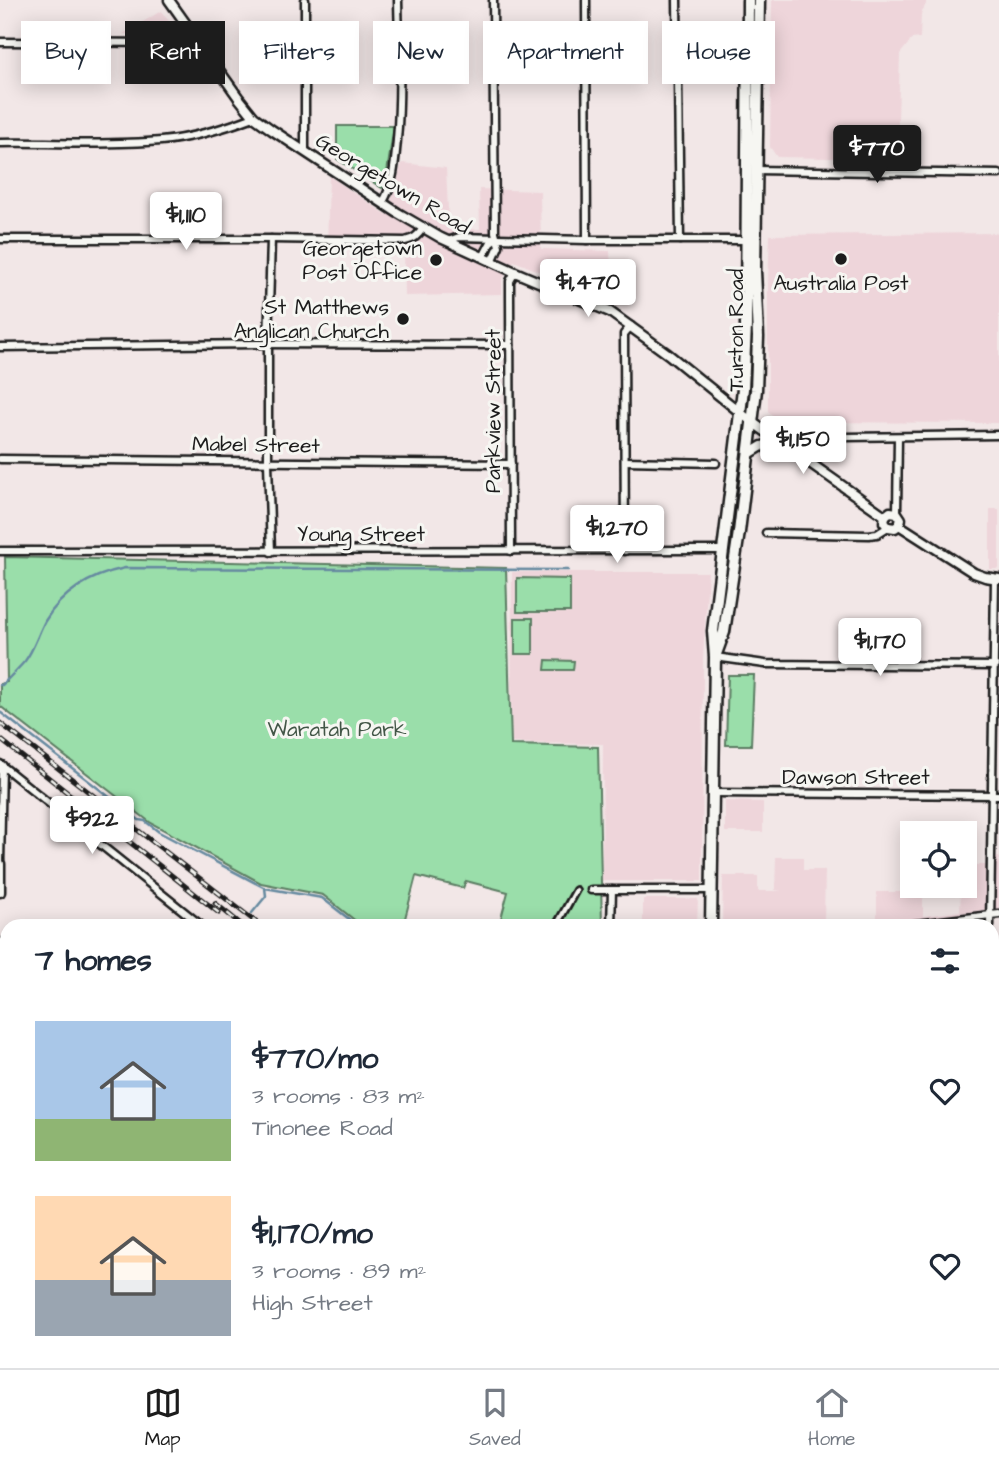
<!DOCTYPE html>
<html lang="en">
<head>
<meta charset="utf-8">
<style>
	body { margin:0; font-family:"Architects Daughter",sans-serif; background:#f2f2f3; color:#1f2937; height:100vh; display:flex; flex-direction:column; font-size:26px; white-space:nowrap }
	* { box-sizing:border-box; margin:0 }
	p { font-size:23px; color:#747a83 }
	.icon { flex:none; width:38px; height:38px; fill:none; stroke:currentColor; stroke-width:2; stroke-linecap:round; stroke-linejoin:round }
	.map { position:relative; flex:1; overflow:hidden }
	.side { position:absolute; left:0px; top:919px; width:999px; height:450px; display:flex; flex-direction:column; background:#fff; border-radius:21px 21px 0 0; box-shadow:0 4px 18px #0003 }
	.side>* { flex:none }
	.top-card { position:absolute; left:21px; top:21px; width:957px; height:63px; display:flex; gap:14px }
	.controls { position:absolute; left:900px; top:821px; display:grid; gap:14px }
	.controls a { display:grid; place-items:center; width:77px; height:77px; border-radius:0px; background:#fff; box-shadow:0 4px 18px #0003; font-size:35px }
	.price { position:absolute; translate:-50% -60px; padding:0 16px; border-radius:7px; background:#fff; color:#222; font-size:23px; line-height:46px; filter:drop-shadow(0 2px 4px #0008) }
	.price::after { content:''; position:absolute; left:50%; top:42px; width:21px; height:16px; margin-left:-10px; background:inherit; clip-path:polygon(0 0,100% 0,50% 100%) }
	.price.current { background:#1c1c1c; color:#fff }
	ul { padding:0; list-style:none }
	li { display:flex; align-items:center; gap:21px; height:175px; padding:0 35px }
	li span { display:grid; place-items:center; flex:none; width:196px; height:140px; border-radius:0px; color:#555 }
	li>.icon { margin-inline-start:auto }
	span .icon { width:84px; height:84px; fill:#fffc; stroke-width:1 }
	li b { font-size:30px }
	h2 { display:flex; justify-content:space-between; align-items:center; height:84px; padding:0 35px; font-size:30px }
	.chip { padding:0 24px; border-radius:0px; background:#fff; box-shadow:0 4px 18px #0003; font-size:24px; line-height:63px }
	.chip.current { background:#1c1c1c; color:#fff }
	.tab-bar { display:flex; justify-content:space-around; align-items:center; height:98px; border-top:2px solid #e0e1e3; background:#fff; font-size:19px; color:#747a83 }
	.tab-bar a { display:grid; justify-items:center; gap:4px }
	.tab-bar .current { color:#1c1c1c }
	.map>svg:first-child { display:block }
	.built { fill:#eed5da }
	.green { fill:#9adeaa; stroke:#5b7d63; stroke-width:2 }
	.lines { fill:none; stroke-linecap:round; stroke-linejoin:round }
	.stream { stroke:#668aa0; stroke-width:2.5 }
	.pedestrian-casing { stroke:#1c1c1c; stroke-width:10 }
	.minor-casing { stroke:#1c1c1c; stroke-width:11 }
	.tertiary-casing { stroke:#1c1c1c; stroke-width:13 }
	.primary-casing { stroke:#1c1c1c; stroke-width:15 }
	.pedestrian { stroke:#f6f6f2; stroke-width:4.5 }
	.minor { stroke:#f6f6f2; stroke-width:6 }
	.tertiary { stroke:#f6f6f2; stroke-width:8 }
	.primary { stroke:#f6f6f2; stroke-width:10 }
	.rail-casing { stroke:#1c1c1c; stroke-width:5 }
	.rail { stroke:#f6f6f2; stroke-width:2.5; stroke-dasharray:8; stroke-linecap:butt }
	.poi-dot { fill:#1c1c1c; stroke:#f6f6f2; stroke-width:2.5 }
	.labels { text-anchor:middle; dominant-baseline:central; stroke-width:6; stroke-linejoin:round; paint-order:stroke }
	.street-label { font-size:21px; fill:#1c1c1c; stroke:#f6f6f2 }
	.poi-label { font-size:21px; fill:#1c1c1c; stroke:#f6f6f2; text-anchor:end }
	.park-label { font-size:21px; fill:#425647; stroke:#f6f6f2 }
</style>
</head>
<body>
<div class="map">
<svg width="999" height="1368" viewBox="0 0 999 1368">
	<rect width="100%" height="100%" fill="#f2e7e7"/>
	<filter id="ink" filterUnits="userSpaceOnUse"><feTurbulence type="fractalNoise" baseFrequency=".0143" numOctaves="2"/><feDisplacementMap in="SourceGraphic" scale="14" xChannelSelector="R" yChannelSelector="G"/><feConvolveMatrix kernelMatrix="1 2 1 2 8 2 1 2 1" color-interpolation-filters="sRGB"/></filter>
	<g filter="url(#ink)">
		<g class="built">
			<path d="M772 0H926V4L921 14 920 38 912 39 900 54 897 153 885 154 884 159 777 157 770 147Z"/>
			<path d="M161 11 175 29 169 34H123Z"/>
			<path d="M402 163 446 168 449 230 480 229 479 189 540 191 541 249 610 251 611 271 600 296 514 261 502 280V294L405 296 404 250 327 248 329 176 387 215Z"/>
			<path d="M999 233V423L780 422 768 411V281L770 235Z"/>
			<rect x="990" y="509" width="9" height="60"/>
			<path d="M512 572H708L703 660 702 881H602L603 744 511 743Z"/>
			<path d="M725 801 763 802V832H725Z"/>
			<path d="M776 857H803V870H825L824 922 800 926H722L723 876H758V891H781L775 890Z"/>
			<path d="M999 857V910L984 912V926H850L877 922V892H903V872L912 871V886H923V916L960 911 961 886H964V865H994V858Z"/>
			<path d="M643 899H698L697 926H643Z"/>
		</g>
		<g class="green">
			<path d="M337 126H394L385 186 382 188 337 159Z"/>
			<path d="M5 557 506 568 511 745 598 747 602 926H499L508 892 466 881 463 888 416 876 403 926H362L323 895 261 883 151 823 0 706V684L7 682Z"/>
			<path d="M517 578 570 579V612H517Z"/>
			<rect x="515" y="618" width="18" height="36"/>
			<path d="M546 660 574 661 573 670H545Z"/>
			<path d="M728 675H754L751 745H726Z"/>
		</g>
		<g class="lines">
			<g class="stream">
				<path d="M0 685H2C10 677 18 669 25 661 34 649 38 634 45 621 63 591 92 575 125 568L568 570"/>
				<path d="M0 712 139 820 145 821 159 832 265 888 322 898 358 926"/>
				<path d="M252 913 266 896 265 888"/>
			</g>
			<defs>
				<path id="pedestrian" d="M556 926 576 890"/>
				<g id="minor">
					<path d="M305 0V152"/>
					<path d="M586 0 587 240"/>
					<path d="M677 0 680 240"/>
					<path d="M0 42 170 43 190 32"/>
					<path d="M0 143C54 142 107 146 161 141 193 138 225 128 254 117"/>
					<path d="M756 170 999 174"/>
					<path d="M383 202C394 183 395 162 397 140 401 94 399 47 398 0"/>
					<path d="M0 239H271L405 241C414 239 418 236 423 228"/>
					<path d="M448 241 459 237 587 240H746"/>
					<path d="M483 257 491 242 496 238"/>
					<path d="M492 262 499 246 495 232 493 0"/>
					<path d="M0 347 258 344 510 345"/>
					<path d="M792 451C810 433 822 429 846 437L999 435"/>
					<path d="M0 459 511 464"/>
					<path d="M625 461 716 463"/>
					<path d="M897 513 898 437"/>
					<path d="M766 533 869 535 877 534 888 527"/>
					<path d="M0 551 722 550"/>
					<path d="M511 551 510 297V281L515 272"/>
					<path d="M625 551 624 334 631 326"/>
					<path d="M271 552 268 463V345L271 239"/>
					<path d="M715 657 765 664 996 666"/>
					<path d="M0 764 202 926"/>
					<path d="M713 793 999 795"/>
					<path d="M0 864 2 765"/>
					<path d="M591 890H711"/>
					<path d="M611 926 612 890"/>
					<path d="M900 926 999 914"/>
					<path d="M990 926 995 579"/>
					<path d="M992 1024H999"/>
					<path d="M0 1118H7"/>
					<path d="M992 1167H999"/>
					<path d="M0 1218H7"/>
					<path d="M463 1362V1368"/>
					<path d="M751 1362 760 1368"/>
					<path d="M927 1362 937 1368"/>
					<path d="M0 1365 201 1362"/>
					<path d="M985 1368V1362"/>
				</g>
				<g id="tertiary">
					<path d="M169 0 238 97 254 117 272 130 398 213 441 238 515 272 610 312 668 354 752 422 885 516"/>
					<path d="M749 454 762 446 780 442"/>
					<path d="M885 516 890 512 897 513 901 519 899 525"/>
					<path d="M885 516 884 522 888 527 895 528 899 525"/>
					<path d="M899 525 974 573 985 577 999 579"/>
					<path d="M0 864V892"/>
					<path d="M0 943 7 955"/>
				</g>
				<g id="primary">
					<path d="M716 654 724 632 739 532 756 390 758 337 755 271 759 0"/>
					<path d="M711 926 715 657 713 631 743 389 746 326 748 0"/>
					<path d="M293 1368 298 1362"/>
				</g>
			</defs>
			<use href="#pedestrian" class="pedestrian-casing"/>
			<use href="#minor" class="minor-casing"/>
			<use href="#tertiary" class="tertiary-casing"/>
			<use href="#primary" class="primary-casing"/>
			<use href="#pedestrian" class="pedestrian"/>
			<use href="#minor" class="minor"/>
			<use href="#tertiary" class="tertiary"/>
			<use href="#primary" class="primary"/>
			<defs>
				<g id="rail">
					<path d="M0 723 261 926"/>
					<path d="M0 739 219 913"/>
					<path d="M215 903 243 926"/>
					<path d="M792 1362 800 1368"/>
					<path d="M811 1362 820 1368"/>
				</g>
			</defs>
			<use href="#rail" class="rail-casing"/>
			<use href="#rail" class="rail"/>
		</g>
	</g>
	<g class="poi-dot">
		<circle cx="841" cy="259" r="7"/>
		<circle cx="436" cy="260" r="7"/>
		<circle cx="403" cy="319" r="7"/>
	</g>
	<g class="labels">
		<g class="street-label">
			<text transform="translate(393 184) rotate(31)">Georgetown Road</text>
			<text transform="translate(736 330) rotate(-90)">Turton Road</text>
			<text transform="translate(493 411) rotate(-90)">Parkview Street</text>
			<text transform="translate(256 445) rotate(1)">Mabel Street</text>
			<text x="361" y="534">Young Street</text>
			<text x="856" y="777">Dawson Street</text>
		</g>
		<g class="poi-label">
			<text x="422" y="248">Georgetown<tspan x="422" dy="24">Post Office</tspan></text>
			<text x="841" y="283" text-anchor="middle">Australia Post</text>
			<text x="389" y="307">St Matthews<tspan x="389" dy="24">Anglican Church</tspan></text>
		</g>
		<g class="park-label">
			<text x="337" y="729">Waratah Park</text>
		</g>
	</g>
</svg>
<div class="controls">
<a><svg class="icon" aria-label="locate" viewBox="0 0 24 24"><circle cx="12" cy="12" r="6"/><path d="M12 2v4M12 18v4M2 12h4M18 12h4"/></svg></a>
</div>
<b class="price current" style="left:877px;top:185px">$770</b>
<b class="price" style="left:186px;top:252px">$1,110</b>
<b class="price" style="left:588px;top:319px">$1,470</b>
<b class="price" style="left:803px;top:476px">$1,150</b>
<b class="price" style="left:617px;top:565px">$1,270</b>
<b class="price" style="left:880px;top:678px">$1,170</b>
<b class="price" style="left:92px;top:856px">$922</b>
<div class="top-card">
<a class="chip">Buy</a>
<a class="chip current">Rent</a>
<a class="chip">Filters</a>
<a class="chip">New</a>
<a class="chip">Apartment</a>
<a class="chip">House</a>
</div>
<section class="side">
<h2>7 homes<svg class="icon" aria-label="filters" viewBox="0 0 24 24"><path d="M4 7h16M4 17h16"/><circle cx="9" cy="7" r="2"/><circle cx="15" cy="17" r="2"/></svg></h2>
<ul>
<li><span style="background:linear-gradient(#a9c7e8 70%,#8fb573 0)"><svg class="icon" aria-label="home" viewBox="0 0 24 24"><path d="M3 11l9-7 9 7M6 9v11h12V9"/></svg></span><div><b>$770/mo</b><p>3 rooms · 83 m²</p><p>Tinonee Road</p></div><svg class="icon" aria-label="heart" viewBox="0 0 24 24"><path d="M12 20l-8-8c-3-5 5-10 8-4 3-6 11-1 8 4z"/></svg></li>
<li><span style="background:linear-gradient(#ffd9b3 60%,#9aa5b1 0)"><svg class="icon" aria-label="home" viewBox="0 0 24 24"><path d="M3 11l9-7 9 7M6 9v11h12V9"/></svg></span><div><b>$1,170/mo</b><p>3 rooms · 89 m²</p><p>High Street</p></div><svg class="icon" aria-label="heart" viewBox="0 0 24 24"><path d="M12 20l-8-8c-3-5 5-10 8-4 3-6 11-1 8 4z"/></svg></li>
</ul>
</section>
</div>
<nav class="tab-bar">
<a class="current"><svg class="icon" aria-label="map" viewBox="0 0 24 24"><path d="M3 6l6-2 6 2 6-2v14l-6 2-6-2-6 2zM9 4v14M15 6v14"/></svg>Map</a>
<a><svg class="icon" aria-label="saved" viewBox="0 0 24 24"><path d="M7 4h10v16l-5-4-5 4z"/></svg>Saved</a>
<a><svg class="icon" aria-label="home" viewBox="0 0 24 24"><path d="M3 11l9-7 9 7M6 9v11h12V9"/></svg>Home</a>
</nav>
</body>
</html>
